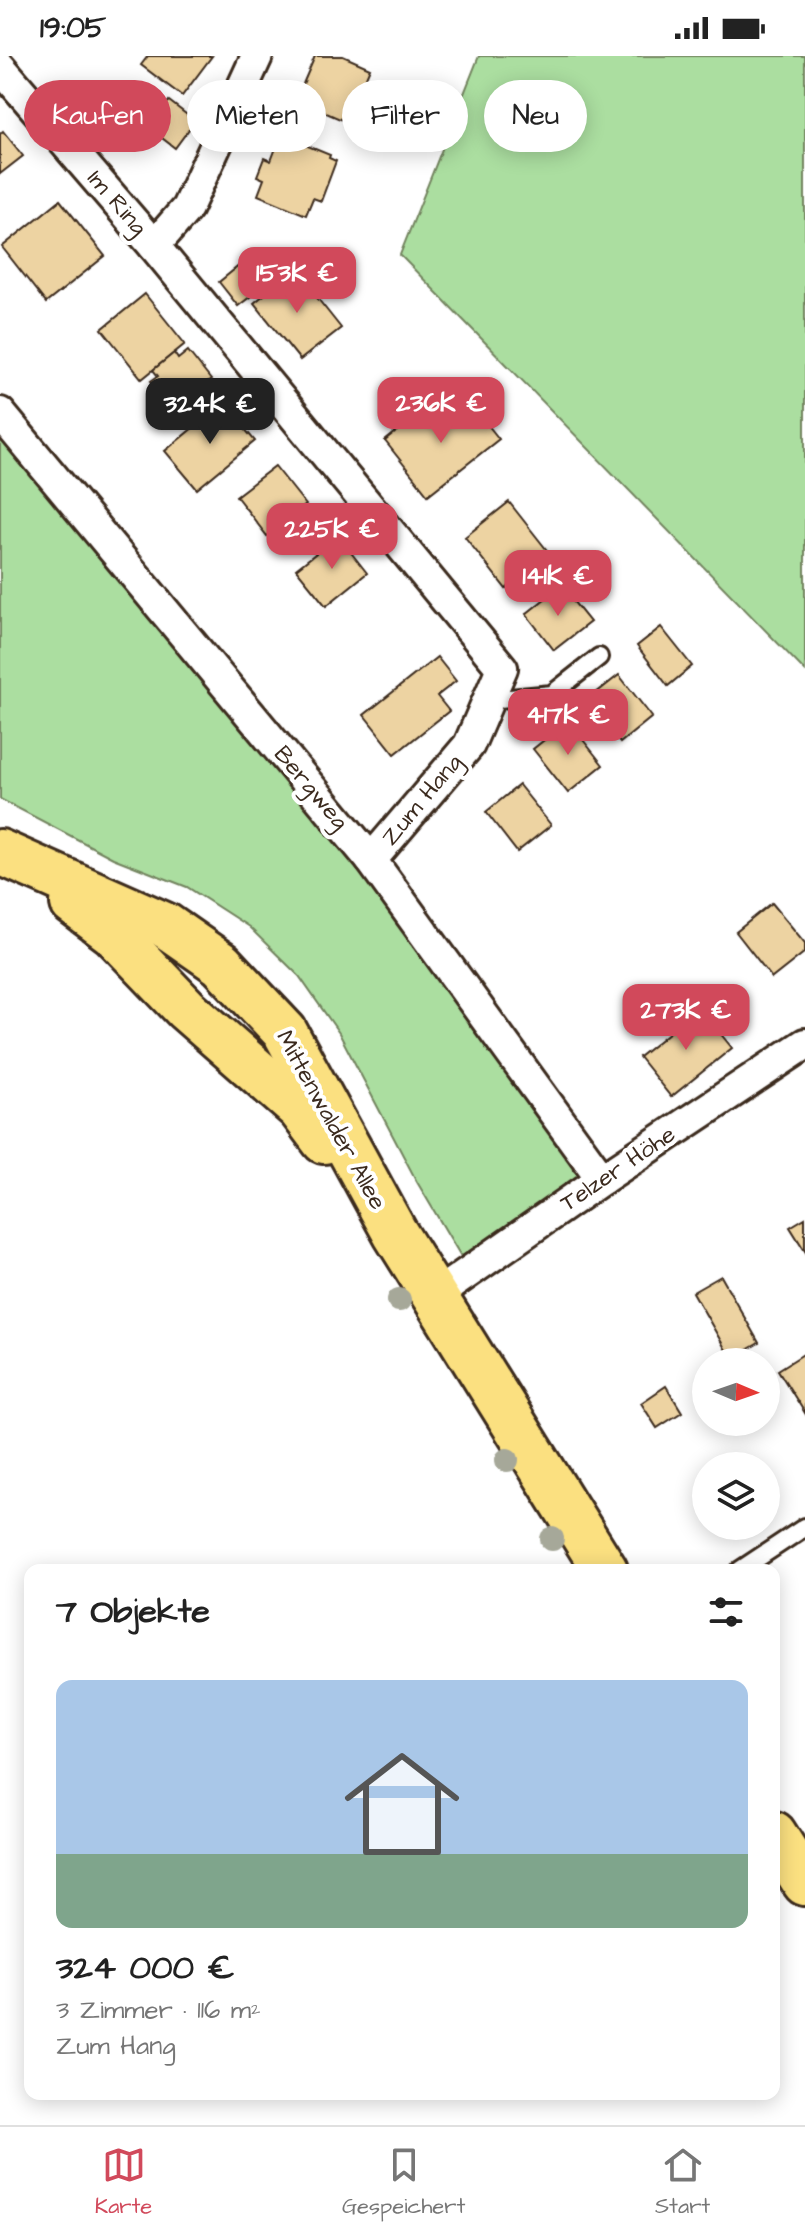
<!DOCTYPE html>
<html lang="de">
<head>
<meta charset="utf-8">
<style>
	body { margin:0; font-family:"Architects Daughter",sans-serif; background:#f6f6f6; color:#222; height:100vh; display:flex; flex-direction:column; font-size:30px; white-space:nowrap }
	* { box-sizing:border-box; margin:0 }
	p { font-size:26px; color:#767676 }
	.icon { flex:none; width:44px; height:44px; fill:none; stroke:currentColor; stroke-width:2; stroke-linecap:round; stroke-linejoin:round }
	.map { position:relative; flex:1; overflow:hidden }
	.sheet { position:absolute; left:24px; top:1508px; width:756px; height:536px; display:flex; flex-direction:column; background:#fff; border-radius:16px; box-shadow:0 4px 20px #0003 }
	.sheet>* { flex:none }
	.top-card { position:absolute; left:24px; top:24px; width:758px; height:72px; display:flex; gap:16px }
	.needle { width:52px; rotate:92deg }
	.tools { position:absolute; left:692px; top:1292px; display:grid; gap:16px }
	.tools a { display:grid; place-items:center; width:88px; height:88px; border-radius:50%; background:#fff; box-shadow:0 4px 20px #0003; font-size:40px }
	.price { position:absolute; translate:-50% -68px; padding:0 18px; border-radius:16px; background:#d1495b; color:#fff; font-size:26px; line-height:52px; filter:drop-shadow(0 2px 4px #0008) }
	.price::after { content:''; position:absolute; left:50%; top:48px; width:24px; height:18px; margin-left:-12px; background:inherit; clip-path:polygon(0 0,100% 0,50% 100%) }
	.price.on { background:#222; color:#fff }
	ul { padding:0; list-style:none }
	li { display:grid; align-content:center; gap:16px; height:424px; padding:0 32px }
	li+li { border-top:2px solid #e0e0e0 }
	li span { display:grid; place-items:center; height:248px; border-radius:16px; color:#555 }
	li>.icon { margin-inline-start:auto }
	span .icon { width:144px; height:144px; fill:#fffc; stroke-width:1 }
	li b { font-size:34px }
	h2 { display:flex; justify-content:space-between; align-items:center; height:96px; padding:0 32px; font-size:34px }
	.tag { padding:0 28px; border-radius:36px; background:#fff; box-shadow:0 4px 20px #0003; font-size:28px; line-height:72px }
	.tag.on { background:#d1495b; color:#fff }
	.status { display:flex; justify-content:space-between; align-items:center; height:56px; padding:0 40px; background:#fff; direction:ltr }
	.status svg { height:22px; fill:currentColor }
	.dock { display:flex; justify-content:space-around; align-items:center; height:112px; border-top:2px solid #e0e0e0; background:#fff; font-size:22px; color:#767676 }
	.dock a { display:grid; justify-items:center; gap:4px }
	.dock .on { color:#d1495b }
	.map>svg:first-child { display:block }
	.green { fill:#abdea0; stroke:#73845f; stroke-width:2 }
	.building { fill:#edd3a2; stroke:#3b2a1e; stroke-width:2 }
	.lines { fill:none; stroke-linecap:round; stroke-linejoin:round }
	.service-casing { stroke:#3b2a1e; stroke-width:22 }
	.minor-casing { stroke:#3b2a1e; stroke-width:36 }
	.primary-casing { stroke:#3b2a1e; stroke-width:50 }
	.service { stroke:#fff; stroke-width:16 }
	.minor { stroke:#fff; stroke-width:30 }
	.primary { stroke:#fbe080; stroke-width:44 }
	.tree { fill:#a6a899 }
	.labels { text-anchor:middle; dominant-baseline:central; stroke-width:8; stroke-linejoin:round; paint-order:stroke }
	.street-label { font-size:24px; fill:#3b2a1e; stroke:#fff }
</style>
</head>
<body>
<div class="status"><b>19:05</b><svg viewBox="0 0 49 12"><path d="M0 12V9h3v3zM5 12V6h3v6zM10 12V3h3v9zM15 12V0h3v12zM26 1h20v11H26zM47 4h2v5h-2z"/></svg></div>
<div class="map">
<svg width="805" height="2069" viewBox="0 0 805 2069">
	<rect width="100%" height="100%" fill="#fff"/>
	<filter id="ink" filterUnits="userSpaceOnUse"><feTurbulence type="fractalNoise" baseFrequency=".0125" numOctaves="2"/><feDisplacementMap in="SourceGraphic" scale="16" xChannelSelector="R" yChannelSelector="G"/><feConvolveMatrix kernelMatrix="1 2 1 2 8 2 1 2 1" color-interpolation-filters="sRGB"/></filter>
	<g filter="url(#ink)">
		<g class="green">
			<path d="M479 0H805V615L400 199Z"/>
			<path d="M0 377 362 810 586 1123 462 1202 417 1126 339 977 299 920 249 871 187 831 113 802 0 743Z"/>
		</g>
		<g class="building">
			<path d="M148 0H212L182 40 141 9Z"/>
			<path d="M315 0H343L370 12 347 66 296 44Z"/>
			<path d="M169 45 195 65 175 92 149 72Z"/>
			<path d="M3 75 23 100 0 118V78Z"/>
			<path d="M281 79 330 99 329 102 336 105 321 145 313 142 306 159 258 139 264 123 257 120 264 102 271 105Z"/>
			<path d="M60 144 105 200 46 247 2 191Z"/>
			<path d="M251 200 271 225 238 250 219 226Z"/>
			<path d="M295 214 341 272 300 304 254 247Z"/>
			<path d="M145 238 185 288 142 323 102 273Z"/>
			<path d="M188 295 211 324 174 353 151 325 158 320 153 314 174 297 178 303Z"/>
			<path d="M468 344 499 383 428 439 385 385 427 351 439 367Z"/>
			<path d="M223 347 255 385 197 433 165 395Z"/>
			<path d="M275 410 306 449 267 480 236 440Z"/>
			<path d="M509 446 550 498 506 533 465 481Z"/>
			<path d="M338 480 367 517 326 550 296 513Z"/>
			<path d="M561 530 590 566 554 594 526 558Z"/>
			<path d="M661 571 692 610 668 630 637 590Z"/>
			<path d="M437 601 456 625 437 640 449 655 395 698 364 659Z"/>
			<path d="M619 619 652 661 620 687 586 645Z"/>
			<path d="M568 665 603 709 568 737 533 693Z"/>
			<path d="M519 729 551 769 517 796 486 756Z"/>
			<path d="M772 847 805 887V896L772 922 736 876Z"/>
			<path d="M700 952 732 992 671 1041 639 1001Z"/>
			<path d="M805 1162V1195L790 1171Z"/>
			<path d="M721 1220 759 1287 731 1303 693 1236Z"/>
			<path d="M805 1297V1357L778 1314Z"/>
			<path d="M666 1330 682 1356 657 1372 641 1347Z"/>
		</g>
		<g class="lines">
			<defs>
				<g id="service">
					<path d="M488 644 552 638 599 601"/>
					<path d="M740 1514 805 1471"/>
				</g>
				<g id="minor">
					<path d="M0 11 154 190 502 612 469 689 371 804"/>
					<path d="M154 190 187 152 257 0"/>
					<path d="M0 357 371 804 602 1123"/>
					<path d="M433 1241 602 1123 805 988"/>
				</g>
				<g id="primary">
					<path d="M0 796 165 869 221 908 285 976 395 1177 605 1514"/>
					<path d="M73 847 113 877 186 953 300 1053 324 1085"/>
					<path d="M774 1778 805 1827"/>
				</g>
			</defs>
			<use href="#service" class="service-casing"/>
			<use href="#minor" class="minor-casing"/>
			<use href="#primary" class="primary-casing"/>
			<use href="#service" class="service"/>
			<use href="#minor" class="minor"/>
			<use href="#primary" class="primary"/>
		</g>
		<g class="tree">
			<circle cx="399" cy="1244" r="12"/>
			<circle cx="507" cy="1404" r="12"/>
			<circle cx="552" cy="1483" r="12"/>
		</g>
	</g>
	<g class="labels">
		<g class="street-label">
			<text transform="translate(117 147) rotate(49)">Im Ring</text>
			<text transform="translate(311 732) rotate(50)">Bergweg</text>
			<text transform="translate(422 744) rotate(-50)">Zum Hang</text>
			<text transform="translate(331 1064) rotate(61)">Mittenwalder Allee</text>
			<text transform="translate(618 1113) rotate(-34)">Telzer Höhe</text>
		</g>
	</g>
</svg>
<div class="tools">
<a><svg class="needle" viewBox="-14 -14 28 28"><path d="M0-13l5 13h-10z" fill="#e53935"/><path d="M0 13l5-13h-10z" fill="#767676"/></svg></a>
<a><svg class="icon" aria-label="layers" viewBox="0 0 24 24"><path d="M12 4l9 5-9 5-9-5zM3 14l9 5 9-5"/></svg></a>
</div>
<b class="price" style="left:297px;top:259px">153K €</b>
<b class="price" style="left:441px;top:389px">236K €</b>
<b class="price on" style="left:210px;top:390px">324K €</b>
<b class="price" style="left:332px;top:515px">225K €</b>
<b class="price" style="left:558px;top:562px">141K €</b>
<b class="price" style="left:568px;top:701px">417K €</b>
<b class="price" style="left:686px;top:996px">273K €</b>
<div class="top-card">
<a class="tag on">Kaufen</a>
<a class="tag">Mieten</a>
<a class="tag">Filter</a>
<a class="tag">Neu</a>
</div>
<section class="sheet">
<h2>7 Objekte<svg class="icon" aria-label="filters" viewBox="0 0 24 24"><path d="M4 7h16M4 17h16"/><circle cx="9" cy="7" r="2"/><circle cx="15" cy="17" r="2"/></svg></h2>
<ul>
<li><span style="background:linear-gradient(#a9c7e8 70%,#7fa58c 0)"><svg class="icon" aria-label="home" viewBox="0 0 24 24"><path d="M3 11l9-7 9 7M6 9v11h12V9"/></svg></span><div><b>324 000 €</b><p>3 Zimmer · 116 m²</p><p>Zum Hang</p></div></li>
</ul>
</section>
</div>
<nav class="dock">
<a class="on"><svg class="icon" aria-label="map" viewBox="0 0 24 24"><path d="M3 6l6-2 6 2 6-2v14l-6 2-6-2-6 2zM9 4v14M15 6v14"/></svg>Karte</a>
<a><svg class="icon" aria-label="saved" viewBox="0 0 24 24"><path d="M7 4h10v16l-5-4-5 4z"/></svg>Gespeichert</a>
<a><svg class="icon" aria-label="home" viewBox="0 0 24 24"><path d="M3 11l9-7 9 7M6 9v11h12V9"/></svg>Start</a>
</nav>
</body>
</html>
